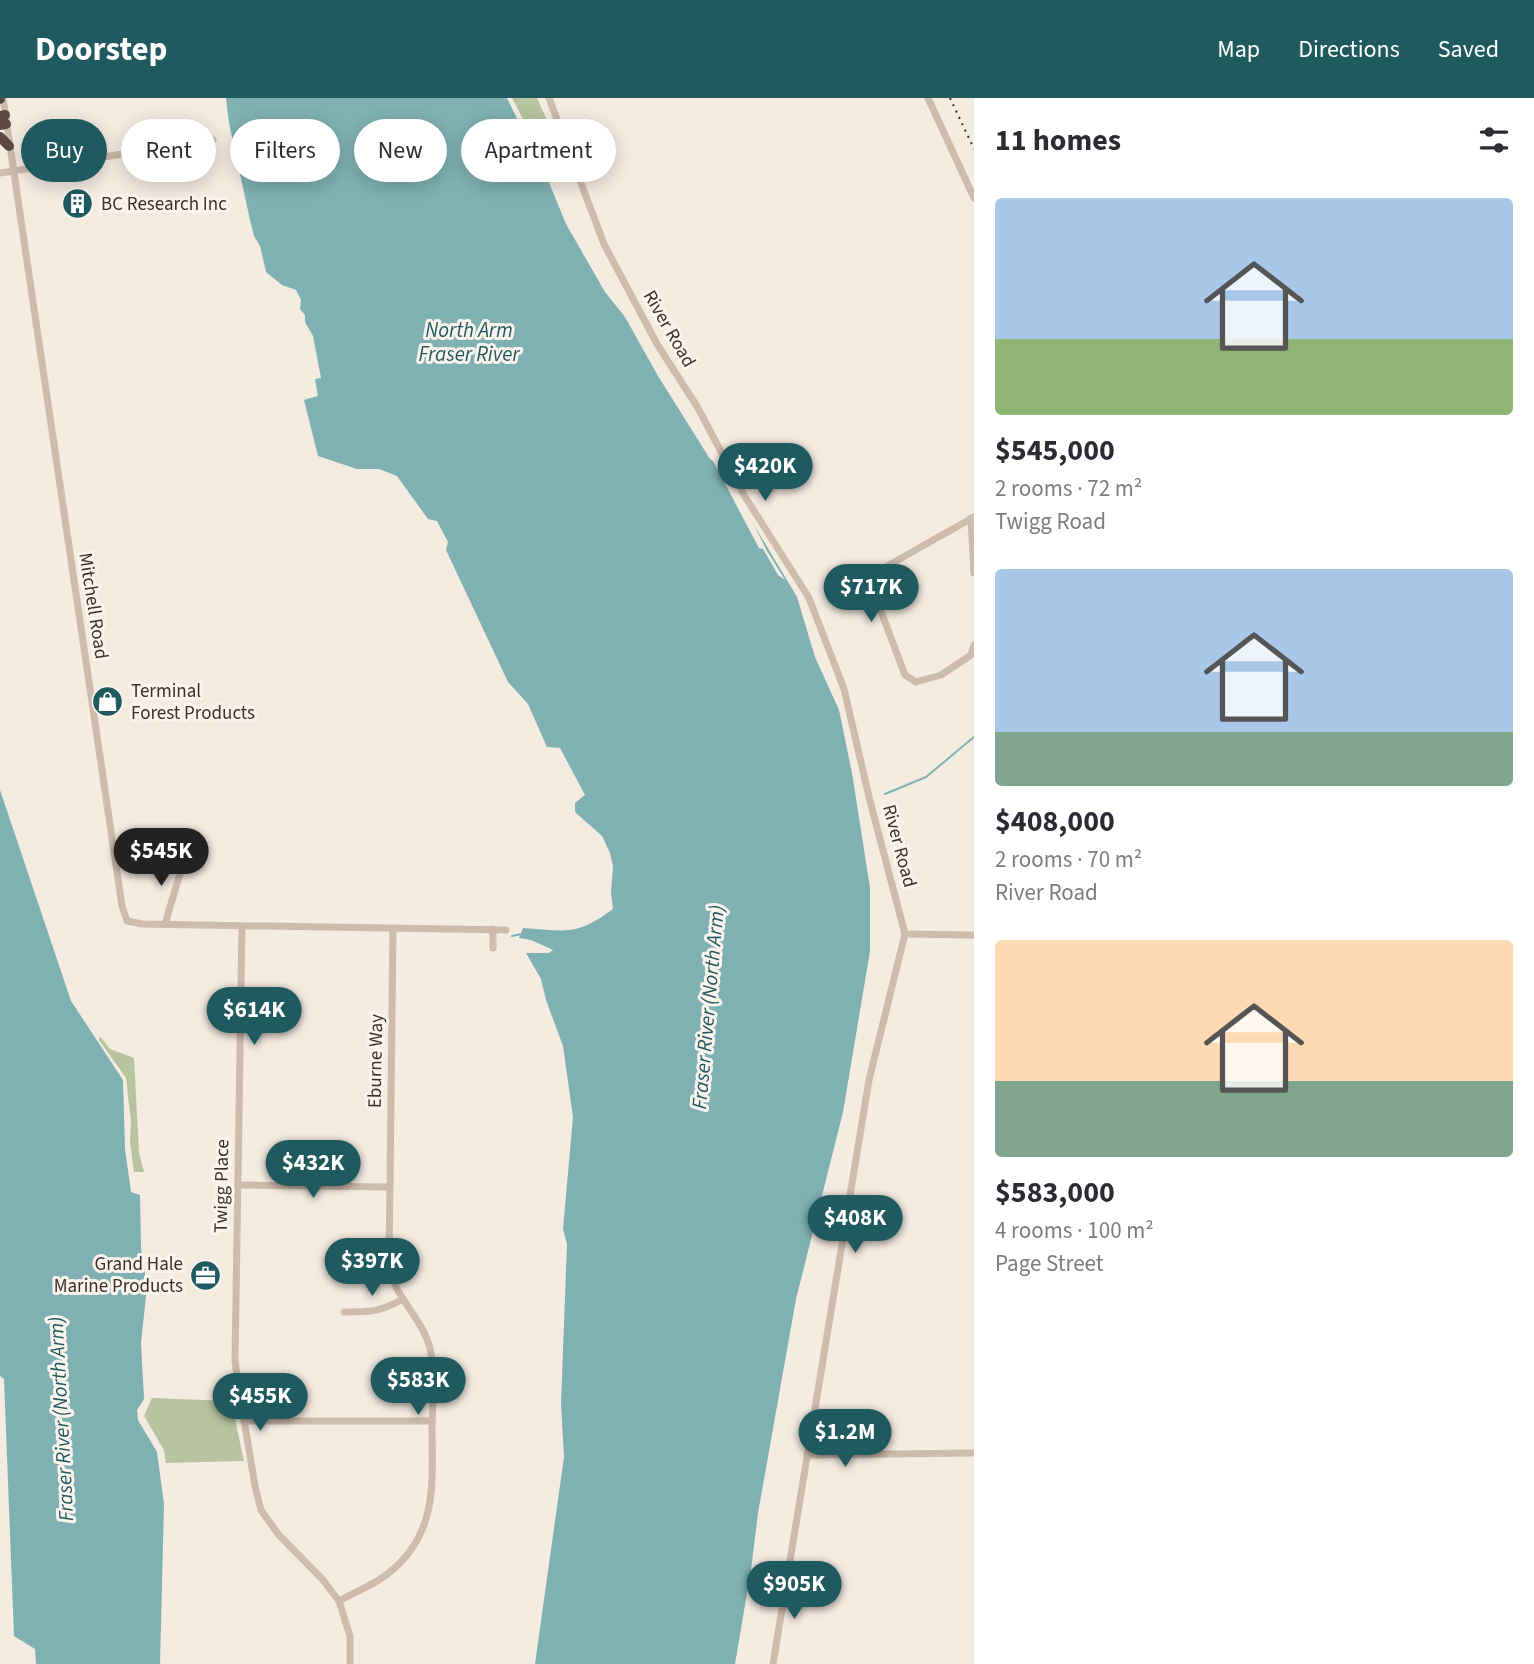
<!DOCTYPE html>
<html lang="en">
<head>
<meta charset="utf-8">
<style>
	body { margin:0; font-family:"Source Sans 3",sans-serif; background:#f2f2f3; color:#2b2b33; height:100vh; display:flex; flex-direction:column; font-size:26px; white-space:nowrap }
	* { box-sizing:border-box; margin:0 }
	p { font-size:23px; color:#7c7c81 }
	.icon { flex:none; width:38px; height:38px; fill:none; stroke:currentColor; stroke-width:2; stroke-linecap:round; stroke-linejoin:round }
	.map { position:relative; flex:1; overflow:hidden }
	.side { display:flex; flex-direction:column; background:#fff; width:560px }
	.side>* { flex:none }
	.guide { position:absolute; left:21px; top:21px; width:665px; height:63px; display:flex; gap:14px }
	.price { position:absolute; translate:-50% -60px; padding:0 16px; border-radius:24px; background:#1f5a5e; color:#fff; font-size:23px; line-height:46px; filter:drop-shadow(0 2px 4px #0008) }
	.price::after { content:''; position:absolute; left:50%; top:42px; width:21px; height:16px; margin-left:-10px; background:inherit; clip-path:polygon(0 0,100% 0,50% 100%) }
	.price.active { background:#222; color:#fff }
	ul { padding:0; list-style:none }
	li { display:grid; align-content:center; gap:14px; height:371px; padding:0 21px }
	li span { display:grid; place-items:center; height:217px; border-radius:7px; color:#555 }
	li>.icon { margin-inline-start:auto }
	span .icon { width:126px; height:126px; fill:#fffc; stroke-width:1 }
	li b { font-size:30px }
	h2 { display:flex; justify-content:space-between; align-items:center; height:84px; padding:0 21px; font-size:30px }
	.chip { padding:0 24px; border-radius:32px; background:#fff; box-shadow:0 4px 18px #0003; font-size:24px; line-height:63px }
	.chip.active { background:#1f5a5e; color:#fff }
	header { display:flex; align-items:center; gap:42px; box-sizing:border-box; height:98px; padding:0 35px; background:#1f5a5e; color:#fff }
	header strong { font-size:33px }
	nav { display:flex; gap:38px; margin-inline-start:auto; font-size:24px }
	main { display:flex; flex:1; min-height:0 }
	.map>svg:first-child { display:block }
	.green { fill:#b8c4a0 }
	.water { fill:#7fb0b2 }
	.pier { fill:#f4ebe1 }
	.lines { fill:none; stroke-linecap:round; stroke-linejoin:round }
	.stream { stroke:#7fb0b2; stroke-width:2 }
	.minor { stroke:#cdbbac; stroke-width:7 }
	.highway { stroke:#5c4a42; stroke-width:10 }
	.rail { stroke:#3b302b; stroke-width:2; stroke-dasharray:2 5; stroke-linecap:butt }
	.labels { text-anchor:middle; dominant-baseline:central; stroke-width:6; stroke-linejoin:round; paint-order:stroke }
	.poi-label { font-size:19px; fill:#3b302b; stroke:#fbf5ee; text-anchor:start }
	.street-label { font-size:19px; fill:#3b302b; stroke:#fbf5ee }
	.water-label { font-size:21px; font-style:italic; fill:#1f5a5e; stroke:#fbf5ee }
</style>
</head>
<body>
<header>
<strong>Doorstep</strong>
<nav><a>Map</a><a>Directions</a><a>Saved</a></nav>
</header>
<main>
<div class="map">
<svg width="974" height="1566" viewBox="0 0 974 1566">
	<rect width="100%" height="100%" fill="#f4ebe1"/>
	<g class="green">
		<path d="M512 0H537L550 29 530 34Z"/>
		<path d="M100 938 110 951 134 960 139 1055 144 1074H134L130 1044 131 1024 126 980 99 942Z"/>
		<path d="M152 1300 231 1303 244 1363 166 1365 164 1352 144 1318Z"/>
	</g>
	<g class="water">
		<path d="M226 0H507L520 27 539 48 575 127 797 499 815 559 839 612 852 675 870 790V853L843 1014 796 1201 758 1415 751 1472 735 1566H535L564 1359 561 1306 567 1146 563 1131 573 1019 563 948 546 902 541 881 526 855H549L553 852 531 842 519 840 523 830C566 833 577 838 613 811L611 795 613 768 610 755 602 738 575 714V705L585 697 560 650 547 649 528 606 508 584 446 452 448 444 437 423 428 421 397 378 379 371H357L318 358 304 302 318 298 315 281 321 280 313 238 305 224V217L300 211 301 202 296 192 282 187 266 174 260 148 254 138 250 122 229 25Z"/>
		<path d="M0 692 71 903 123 982 125 1051 131 1094 140 1097 141 1150 147 1189 141 1245 144 1301 137 1312 138 1322 157 1354 164 1406 160 1566H36L35 1551 14 1538 4 1281 0 1278Z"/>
	</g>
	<path class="pier" d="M537 40 542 46 578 125 727 373 767 453 785 482 778 477 763 451 759 450 713 363 710 361 658 278 625 219 605 194 566 126 534 48 533 43Z"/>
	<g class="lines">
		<g class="stream">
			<path d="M885 696 926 679 974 639"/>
			<path d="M512 838 522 836"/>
		</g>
		<g class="minor">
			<path d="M3 0 122 808 127 823 142 826 506 832"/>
			<path d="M549 0 604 146 657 246 698 310 744 397 809 500 844 591 870 703 905 836 869 982 773 1566"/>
			<path d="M928 0 974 100"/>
			<path d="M0 75 213 42"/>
			<path d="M974 419 882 471 871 487 905 577 916 584 941 577 971 557 974 547"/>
			<path d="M971 420 974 475"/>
			<path d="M165 826 184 762"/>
			<path d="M242 829 235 1262 237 1279 255 1388 261 1412 278 1436 323 1482 339 1503 350 1538V1566"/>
			<path d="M905 836 974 837"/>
			<path d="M493 850V831"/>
			<path d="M238 1087 389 1089"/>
			<path d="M344 1214C370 1214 380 1214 403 1201"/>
			<path d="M244 1323H432"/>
			<path d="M807 1357 974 1355"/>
			<path d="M339 1503C356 1493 375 1487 390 1474 439 1434 432 1383 432 1326 433 1298 437 1268 427 1241 417 1215 392 1195 389 1166L393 831"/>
		</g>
		<g class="highway">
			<path d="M0 1V0"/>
			<path d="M0 18 5 17"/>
			<path d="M0 27 6 26"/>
			<path d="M0 39 9 48"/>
		</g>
		<path class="rail" d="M950 0 974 51"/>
	</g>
	<defs>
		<symbol id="building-disc" viewBox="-11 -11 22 22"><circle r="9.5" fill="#1f5a5e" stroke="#fbf5ee"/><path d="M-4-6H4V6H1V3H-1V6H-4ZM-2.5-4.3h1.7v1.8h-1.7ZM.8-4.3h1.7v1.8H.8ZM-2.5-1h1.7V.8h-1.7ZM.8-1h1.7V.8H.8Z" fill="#fff"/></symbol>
		<symbol id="shop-disc" viewBox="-11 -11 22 22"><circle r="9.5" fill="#1f5a5e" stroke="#fbf5ee"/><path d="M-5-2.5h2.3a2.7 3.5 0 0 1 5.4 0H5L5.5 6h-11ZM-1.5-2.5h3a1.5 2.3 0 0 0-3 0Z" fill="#fff"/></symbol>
		<symbol id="office-disc" viewBox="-11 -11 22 22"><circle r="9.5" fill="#1f5a5e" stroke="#fbf5ee"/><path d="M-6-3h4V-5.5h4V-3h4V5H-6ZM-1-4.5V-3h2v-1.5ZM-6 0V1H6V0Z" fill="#fff"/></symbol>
	</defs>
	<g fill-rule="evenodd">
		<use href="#building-disc" x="60" y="88" width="35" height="35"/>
		<use href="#shop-disc" x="90" y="586" width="35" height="35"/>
		<use href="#office-disc" x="188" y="1160" width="35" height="35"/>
	</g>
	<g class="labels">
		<g class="poi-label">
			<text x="101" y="106">BC Research Inc</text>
			<text x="131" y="593">Terminal<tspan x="131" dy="22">Forest Products</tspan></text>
			<text x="183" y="1166" text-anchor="end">Grand Hale<tspan x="183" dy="22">Marine Products</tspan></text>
		</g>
		<g class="street-label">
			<text transform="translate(669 231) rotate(60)">River Road</text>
			<text transform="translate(93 508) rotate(81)">Mitchell Road</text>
			<text transform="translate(899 748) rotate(75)">River Road</text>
			<text transform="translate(376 963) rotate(-89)">Eburne Way</text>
			<text transform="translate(222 1088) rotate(-89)">Twigg Place</text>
		</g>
		<g class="water-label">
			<text x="469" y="232">North Arm<tspan x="469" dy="24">Fraser River</tspan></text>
			<text transform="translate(708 909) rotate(-85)">Fraser River (North Arm)</text>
			<text transform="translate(61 1321) rotate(-93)">Fraser River (North Arm)</text>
		</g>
	</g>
</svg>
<b class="price" style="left:765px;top:405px">$420K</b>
<b class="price" style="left:871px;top:526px">$717K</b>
<b class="price active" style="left:161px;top:790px">$545K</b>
<b class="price" style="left:254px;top:949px">$614K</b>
<b class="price" style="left:313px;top:1102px">$432K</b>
<b class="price" style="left:855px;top:1157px">$408K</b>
<b class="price" style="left:372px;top:1200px">$397K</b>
<b class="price" style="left:418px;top:1319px">$583K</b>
<b class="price" style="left:260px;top:1335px">$455K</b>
<b class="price" style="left:845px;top:1371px">$1.2M</b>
<b class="price" style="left:794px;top:1523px">$905K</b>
<div class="guide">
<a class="chip active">Buy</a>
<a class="chip">Rent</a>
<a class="chip">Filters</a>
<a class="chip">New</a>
<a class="chip">Apartment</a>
</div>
</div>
<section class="side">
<h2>11 homes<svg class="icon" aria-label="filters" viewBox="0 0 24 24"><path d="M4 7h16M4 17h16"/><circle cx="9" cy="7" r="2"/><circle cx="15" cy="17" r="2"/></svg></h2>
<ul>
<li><span style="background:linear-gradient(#a9c7e8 65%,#8fb573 0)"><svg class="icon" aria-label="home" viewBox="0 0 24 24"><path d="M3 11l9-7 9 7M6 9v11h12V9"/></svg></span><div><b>$545,000</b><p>2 rooms · 72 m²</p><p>Twigg Road</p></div></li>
<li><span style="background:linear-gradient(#a9c7e8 75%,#7fa58c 0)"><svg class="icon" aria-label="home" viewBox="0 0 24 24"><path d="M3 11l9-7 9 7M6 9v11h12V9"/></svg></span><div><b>$408,000</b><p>2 rooms · 70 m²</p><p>River Road</p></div></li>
<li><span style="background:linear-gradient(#ffd9b3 65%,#7fa58c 0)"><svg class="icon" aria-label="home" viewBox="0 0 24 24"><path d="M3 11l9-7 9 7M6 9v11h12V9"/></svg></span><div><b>$583,000</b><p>4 rooms · 100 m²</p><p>Page Street</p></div></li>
</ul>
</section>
</main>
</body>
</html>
